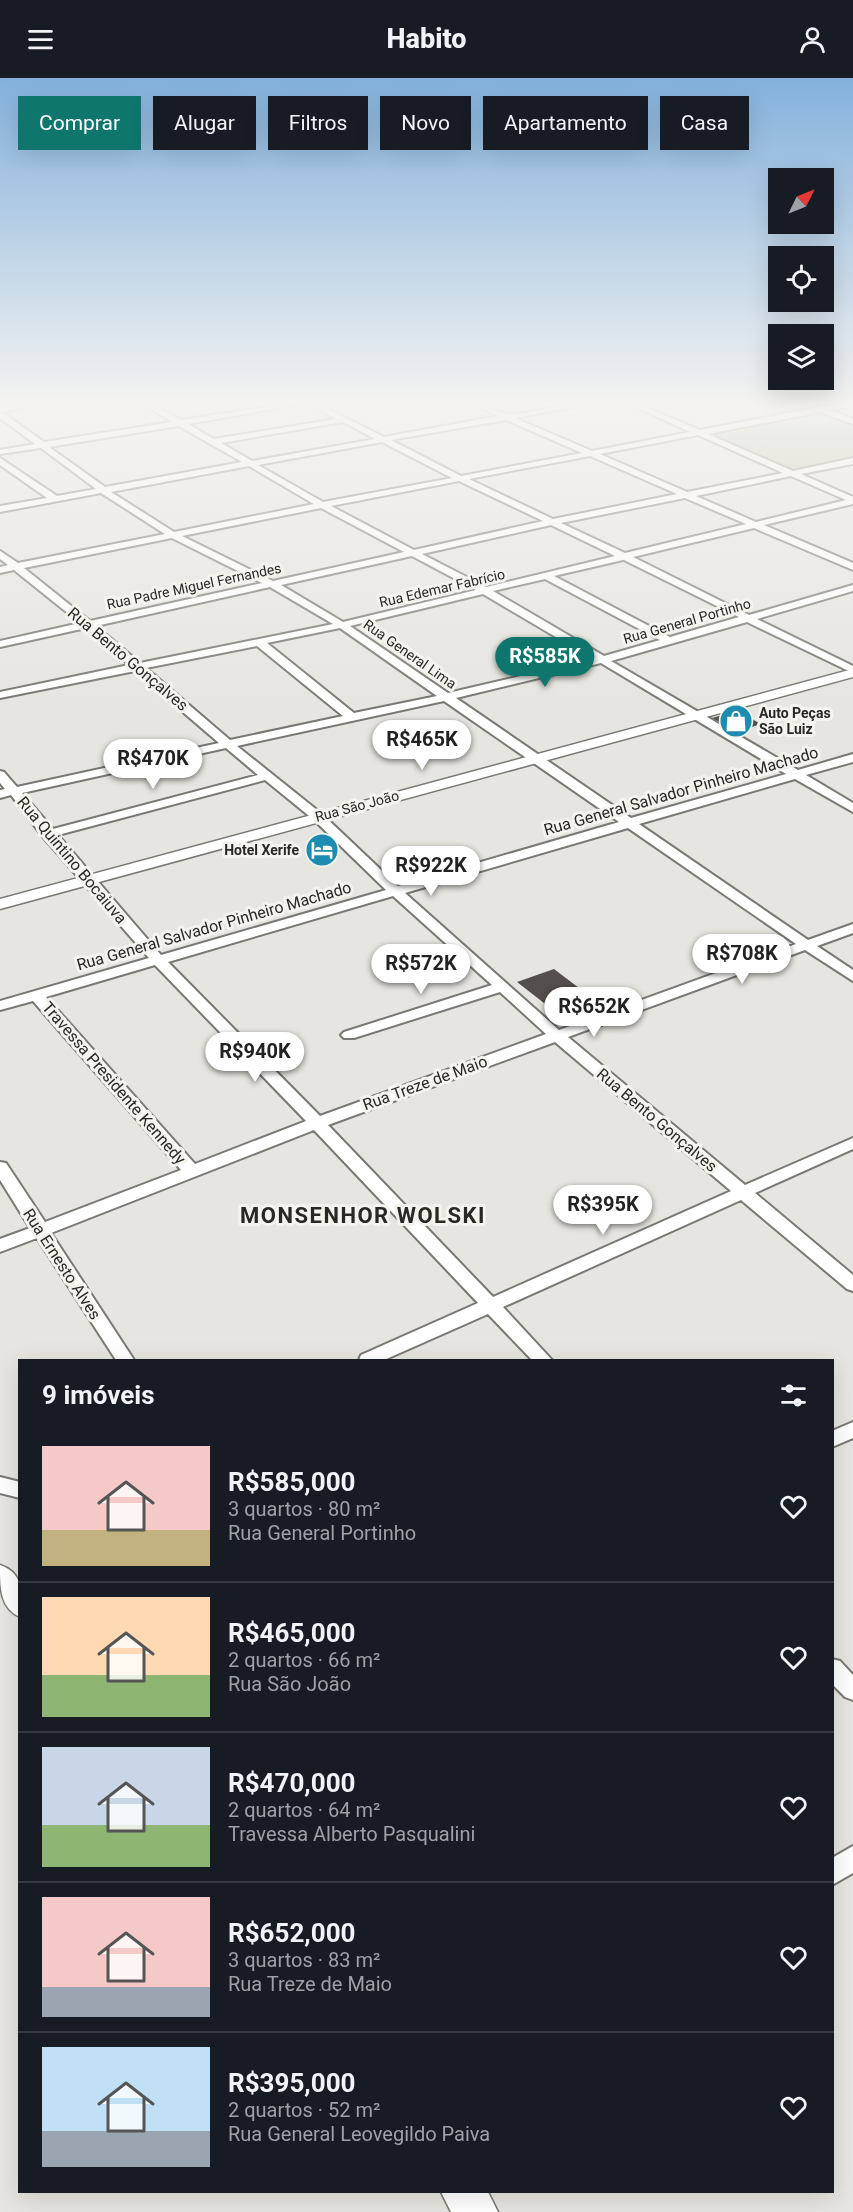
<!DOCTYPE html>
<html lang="pt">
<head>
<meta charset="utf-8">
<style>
	body { margin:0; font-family:Roboto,sans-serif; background:#242831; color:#f1f3f6; height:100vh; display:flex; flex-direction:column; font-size:22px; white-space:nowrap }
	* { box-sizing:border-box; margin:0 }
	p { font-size:20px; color:#9ea1a6 }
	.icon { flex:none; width:33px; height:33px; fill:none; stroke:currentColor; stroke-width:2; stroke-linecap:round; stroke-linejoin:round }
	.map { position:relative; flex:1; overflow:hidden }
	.side { position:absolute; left:18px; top:1281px; width:816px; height:834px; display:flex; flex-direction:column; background:#171b24; border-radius:0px; box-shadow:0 6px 24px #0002 }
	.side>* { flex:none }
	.guide { position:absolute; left:18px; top:18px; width:818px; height:54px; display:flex; gap:12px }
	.needle { width:39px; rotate:47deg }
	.tools { position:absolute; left:768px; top:90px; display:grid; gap:12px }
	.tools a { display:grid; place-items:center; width:66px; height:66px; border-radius:0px; background:#171b24; box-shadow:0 6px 24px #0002; font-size:30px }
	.price { position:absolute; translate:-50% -51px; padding:0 14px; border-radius:21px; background:#fff; color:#222; font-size:20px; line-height:39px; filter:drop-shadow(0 2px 3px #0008) }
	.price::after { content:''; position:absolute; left:50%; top:36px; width:18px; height:14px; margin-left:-9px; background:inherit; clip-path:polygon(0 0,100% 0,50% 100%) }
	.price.on { background:#0f766e; color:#fff }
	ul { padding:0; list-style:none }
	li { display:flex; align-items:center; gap:18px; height:150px; padding:0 24px }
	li+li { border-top:2px solid #363941 }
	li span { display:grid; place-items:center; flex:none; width:168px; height:120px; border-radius:0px; color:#555 }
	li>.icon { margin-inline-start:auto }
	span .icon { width:72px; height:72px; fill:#fffc; stroke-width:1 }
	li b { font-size:26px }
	h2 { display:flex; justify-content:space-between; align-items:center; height:72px; padding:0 24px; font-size:26px }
	.pill { padding:0 21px; border-radius:0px; background:#171b24; box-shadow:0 6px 24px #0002; font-size:21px; line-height:54px }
	.pill.on { background:#0f766e; color:#fff }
	header { display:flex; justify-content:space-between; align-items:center; height:78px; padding:0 24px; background:#171b24; font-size:27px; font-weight:800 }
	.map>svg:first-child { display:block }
	.green { fill:#bcc3a1 }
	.building { fill:#544e4c }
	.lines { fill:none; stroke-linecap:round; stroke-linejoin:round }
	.minor-casing { stroke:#797872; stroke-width:4 }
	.major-casing { stroke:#797872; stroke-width:3 }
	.highway-casing { stroke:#797872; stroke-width:3 }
	.minor { fill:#fff; fill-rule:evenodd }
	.major { fill:#fff; fill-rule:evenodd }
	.highway { fill:#fff; fill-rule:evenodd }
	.labels { text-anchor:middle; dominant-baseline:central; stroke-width:6; stroke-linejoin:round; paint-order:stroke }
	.far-street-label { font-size:14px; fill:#292826; stroke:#f4f3ec }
	.far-poi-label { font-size:14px; font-weight:bold; fill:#292826; stroke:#f4f3ec; text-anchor:start }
	.street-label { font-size:16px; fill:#292826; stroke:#f4f3ec }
	.district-label { font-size:22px; font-weight:bold; letter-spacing:1.5px; fill:#292826; stroke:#f4f3ec }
</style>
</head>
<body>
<header><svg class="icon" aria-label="menu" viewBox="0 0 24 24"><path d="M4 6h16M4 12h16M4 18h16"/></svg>Habito<svg class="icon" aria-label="person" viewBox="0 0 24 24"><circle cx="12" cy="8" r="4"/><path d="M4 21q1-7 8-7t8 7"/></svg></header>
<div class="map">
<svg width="853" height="2134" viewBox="0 0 853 2134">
	<rect width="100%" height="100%" fill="#e7e5df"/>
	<path class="green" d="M819 333 853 346V381L792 393 701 354Z"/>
	<g class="building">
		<path d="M737 633 761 646 737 654 712 640Z"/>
		<path d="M554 891 604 929 567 943 517 904Z"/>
	</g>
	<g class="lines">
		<defs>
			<g id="minor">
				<path d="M22 327H38L2 334 44 364 172 344 145 327H154L181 342 280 327H295L188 346 214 361 336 341 311 327H320L384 359 498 338 475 327C488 327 495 334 507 336 520 338 558 327 577 327L573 329 515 340 592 373 690 354 631 327H640L700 352 819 329 849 327 848 329 830 332 853 341V346L820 334 708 356 793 393 853 380V386L801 396 853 419V426L764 447 853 485V492L754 450 633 479 749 537 853 507V513L757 541 853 588V595L747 544 611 583 798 692 853 676V684L806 697 853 725V734L795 701 639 746 808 862 853 846V855L817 868 853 892V903L805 872 568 959 745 1107 853 1060V1071L755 1115 853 1197V1213L847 1211 741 1122 503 1229 552 1282H532L488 1236 384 1282H359L361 1277 478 1225 314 1052 51 1155 134 1282H116L37 1160 0 1174V1161L30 1150 0 1102V1084L6 1085 45 1144 181 1092 33 923 0 932V923L149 880 43 759 11 717 0 720V712L5 711 0 705V693L4 694 17 709 219 665 135 593 0 620V614L129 587 86 550 0 569V563L80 545 14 492 0 495V489L8 487 0 481V473L18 485 165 456 101 415 0 434V428L47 420 0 387V380L57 418 96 411 41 370 0 376V372L35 366 0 340V330ZM506 342 582 375 461 398 391 362ZM343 344 375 361 252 383 221 365ZM179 348 242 384 105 409 49 369ZM698 357 783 395 687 414 600 376ZM382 364 452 400 323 424 258 387ZM590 378 677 416 553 441 469 401ZM249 388 314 426 174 454 111 414ZM791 398 846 422 756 444 696 418ZM459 403 543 443 414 472 331 428ZM685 420 746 446 625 475 561 445ZM321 430 404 474 273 503 182 458ZM551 447 615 478 486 509 422 476ZM172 460 262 505 90 543 24 490ZM412 478 476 512 343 544 281 507ZM623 482H624L739 539 670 559 554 498ZM545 501 660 562 604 578 493 513ZM270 509 333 546 140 585 96 548ZM483 516 593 581 448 615 350 548ZM340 550 437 618 354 635 267 565ZM257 568 343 638 230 662 146 590ZM601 585 786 696 631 740 456 620ZM444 623 619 744 398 808 322 736 237 668ZM226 670 258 697 53 751 22 715ZM265 702 314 742 386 812 161 877 58 757ZM628 750 796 866 559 952 405 815ZM393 818 492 907 344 954 341 957 344 960H354L500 914 546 956 320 1038 168 884ZM155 887 306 1043 195 1086 46 919ZM555 964 731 1113 493 1219 328 1047Z"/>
				<path d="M853 1344V1360L832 1369V1353Z"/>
				<path d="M0 1399 20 1404V1420L0 1415Z"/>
				<path d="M832 1581 840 1583 853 1597V1622L845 1619 832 1606Z"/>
				<path d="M853 1768V1795L832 1807V1780Z"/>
			</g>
			<path id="major" d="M853 591V599L0 831V821Z"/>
			<g id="highway">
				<path d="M0 1487C26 1496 20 1516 20 1539 0 1530 0 1510 0 1487Z"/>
				<path d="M441 2114H488L498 2134H451Z"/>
			</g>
		</defs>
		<use href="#minor" class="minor-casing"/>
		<use href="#major" class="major-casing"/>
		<use href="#highway" class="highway-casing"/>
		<use href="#minor" class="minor"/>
		<use href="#major" class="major"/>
		<use href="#highway" class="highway"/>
	</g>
	<linearGradient id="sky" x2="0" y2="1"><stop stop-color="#83b1dc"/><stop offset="0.52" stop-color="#f4f3f1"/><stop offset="1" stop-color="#f4f3f1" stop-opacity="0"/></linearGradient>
	<rect width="853" height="625" fill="url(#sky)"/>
	<defs>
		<symbol id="shop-disc" viewBox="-11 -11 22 22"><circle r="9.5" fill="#1e8bb1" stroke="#f4f3ec"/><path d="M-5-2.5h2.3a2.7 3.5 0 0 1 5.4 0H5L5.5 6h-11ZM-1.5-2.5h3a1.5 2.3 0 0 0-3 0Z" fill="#fff"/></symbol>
		<symbol id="hotel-disc" viewBox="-11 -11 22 22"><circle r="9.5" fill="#1e8bb1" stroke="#f4f3ec"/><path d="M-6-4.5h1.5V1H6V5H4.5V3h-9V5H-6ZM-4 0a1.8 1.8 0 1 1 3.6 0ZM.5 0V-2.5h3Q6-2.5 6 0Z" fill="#fff"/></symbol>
	</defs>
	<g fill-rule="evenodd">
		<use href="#shop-disc" x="717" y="624" width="38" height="38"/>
		<use href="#hotel-disc" x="303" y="753" width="38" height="38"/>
	</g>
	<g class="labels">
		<g class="far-street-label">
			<text transform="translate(194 508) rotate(-12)">Rua Padre Miguel Fernandes</text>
			<text transform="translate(442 510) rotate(-13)">Rua Edemar Fabrício</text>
			<text transform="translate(687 543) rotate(-16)">Rua General Portinho</text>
			<text transform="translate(410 576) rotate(35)">Rua General Lima</text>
			<text transform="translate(357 728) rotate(-15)">Rua São João</text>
		</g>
		<g class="far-poi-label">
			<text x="759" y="635">Auto Peças<tspan x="759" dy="16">São Luiz</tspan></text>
			<text x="299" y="772" text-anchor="end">Hotel Xerife</text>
		</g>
		<g class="street-label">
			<text transform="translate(128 581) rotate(40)">Rua Bento Gonçalves</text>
			<text transform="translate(681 713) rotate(-16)">Rua General Salvador Pinheiro Machado</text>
			<text transform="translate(72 782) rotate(50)">Rua Quintino Bocaiuva</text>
			<text transform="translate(214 848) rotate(-16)">Rua General Salvador Pinheiro Machado</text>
			<text transform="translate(114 1005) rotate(49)">Travessa Presidente Kennedy</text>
			<text transform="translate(425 1005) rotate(-20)">Rua Treze de Maio</text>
			<text transform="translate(657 1042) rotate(40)">Rua Bento Gonçalves</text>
			<text transform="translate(62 1186) rotate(57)">Rua Ernesto Alves</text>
		</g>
		<g class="district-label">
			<text x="363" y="1137">MONSENHOR WOLSKI</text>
		</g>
	</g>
</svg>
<div class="tools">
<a><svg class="needle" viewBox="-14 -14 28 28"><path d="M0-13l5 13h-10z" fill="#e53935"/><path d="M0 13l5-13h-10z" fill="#9ea1a6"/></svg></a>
<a><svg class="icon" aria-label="locate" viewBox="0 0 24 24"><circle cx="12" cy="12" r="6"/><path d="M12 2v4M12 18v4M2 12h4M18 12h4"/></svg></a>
<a><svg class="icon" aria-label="layers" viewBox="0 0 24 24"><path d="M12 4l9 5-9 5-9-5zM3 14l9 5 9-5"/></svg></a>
</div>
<b class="price on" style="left:545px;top:610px">R$585K</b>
<b class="price" style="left:422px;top:693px">R$465K</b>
<b class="price" style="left:153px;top:712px">R$470K</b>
<b class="price" style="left:431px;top:819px">R$922K</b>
<b class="price" style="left:742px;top:907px">R$708K</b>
<b class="price" style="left:421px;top:917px">R$572K</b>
<b class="price" style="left:594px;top:960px">R$652K</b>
<b class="price" style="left:255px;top:1005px">R$940K</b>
<b class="price" style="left:603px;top:1158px">R$395K</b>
<div class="guide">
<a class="pill on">Comprar</a>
<a class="pill">Alugar</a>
<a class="pill">Filtros</a>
<a class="pill">Novo</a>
<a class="pill">Apartamento</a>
<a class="pill">Casa</a>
</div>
<section class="side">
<h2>9 imóveis<svg class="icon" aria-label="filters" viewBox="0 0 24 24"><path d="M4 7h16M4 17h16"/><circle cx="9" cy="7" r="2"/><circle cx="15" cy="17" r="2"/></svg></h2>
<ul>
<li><span style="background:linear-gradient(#f6c9c9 70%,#c2b280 0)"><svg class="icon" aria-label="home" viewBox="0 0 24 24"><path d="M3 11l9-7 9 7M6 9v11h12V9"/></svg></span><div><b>R$585,000</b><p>3 quartos · 80 m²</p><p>Rua General Portinho</p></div><svg class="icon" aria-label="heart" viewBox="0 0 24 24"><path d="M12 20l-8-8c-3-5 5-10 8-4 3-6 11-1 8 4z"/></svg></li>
<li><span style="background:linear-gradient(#ffd9b3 65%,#8fb573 0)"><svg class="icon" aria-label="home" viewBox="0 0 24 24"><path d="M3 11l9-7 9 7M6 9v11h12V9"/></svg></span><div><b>R$465,000</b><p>2 quartos · 66 m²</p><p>Rua São João</p></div><svg class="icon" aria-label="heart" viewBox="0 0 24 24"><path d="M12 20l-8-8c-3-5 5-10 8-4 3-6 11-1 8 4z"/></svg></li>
<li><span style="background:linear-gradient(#c9d6e8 65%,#8fb573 0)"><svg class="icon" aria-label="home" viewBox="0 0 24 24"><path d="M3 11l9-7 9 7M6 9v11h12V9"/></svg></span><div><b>R$470,000</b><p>2 quartos · 64 m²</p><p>Travessa Alberto Pasqualini</p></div><svg class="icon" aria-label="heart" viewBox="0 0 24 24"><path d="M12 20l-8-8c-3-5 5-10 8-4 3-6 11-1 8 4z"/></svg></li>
<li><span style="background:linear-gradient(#f6c9c9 75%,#9aa5b1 0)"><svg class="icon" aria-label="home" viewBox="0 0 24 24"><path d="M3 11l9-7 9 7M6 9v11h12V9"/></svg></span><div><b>R$652,000</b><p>3 quartos · 83 m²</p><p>Rua Treze de Maio</p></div><svg class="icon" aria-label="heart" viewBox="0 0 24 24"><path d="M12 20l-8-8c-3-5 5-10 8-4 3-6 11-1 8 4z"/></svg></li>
<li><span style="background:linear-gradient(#bfe0f5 70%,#9aa5b1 0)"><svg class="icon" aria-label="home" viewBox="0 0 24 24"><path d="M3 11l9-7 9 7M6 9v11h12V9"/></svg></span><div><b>R$395,000</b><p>2 quartos · 52 m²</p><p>Rua General Leovegildo Paiva</p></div><svg class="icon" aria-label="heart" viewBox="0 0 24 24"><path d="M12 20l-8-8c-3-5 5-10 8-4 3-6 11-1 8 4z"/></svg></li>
</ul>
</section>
</div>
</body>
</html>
